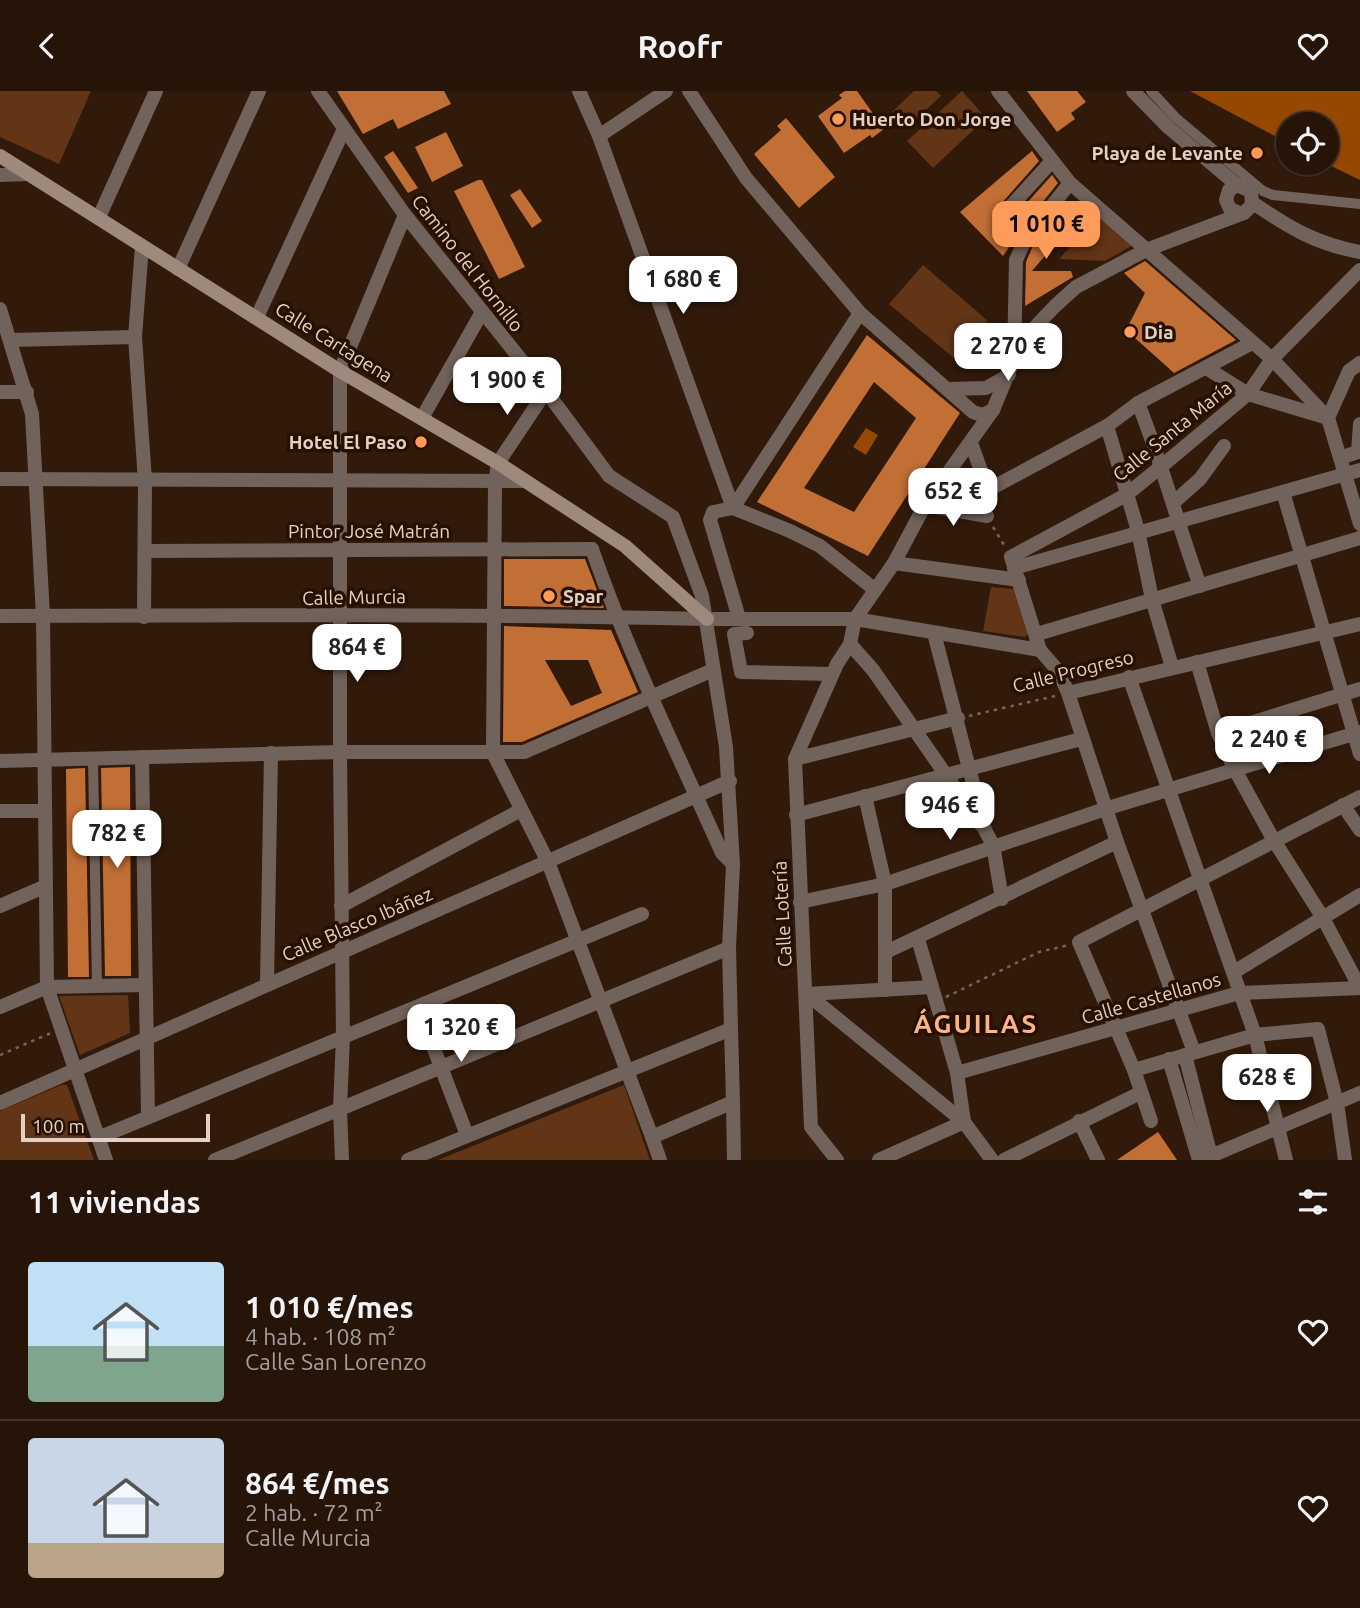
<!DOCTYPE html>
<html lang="es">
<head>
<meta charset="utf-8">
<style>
	body { margin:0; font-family:Ubuntu,sans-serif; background:#2e1d12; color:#f1f3f6; height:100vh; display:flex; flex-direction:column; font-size:26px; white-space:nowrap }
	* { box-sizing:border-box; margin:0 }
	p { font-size:23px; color:#a49e9c }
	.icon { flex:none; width:38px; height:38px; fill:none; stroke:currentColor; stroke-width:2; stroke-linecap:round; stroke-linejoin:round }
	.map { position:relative; height:1069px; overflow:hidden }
	.side { display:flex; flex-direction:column; background:#261408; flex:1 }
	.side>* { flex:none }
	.tools { position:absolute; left:1276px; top:21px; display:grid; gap:14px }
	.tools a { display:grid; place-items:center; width:63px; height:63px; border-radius:50%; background:#261408; box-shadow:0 2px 5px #0004,0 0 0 2px #423329; font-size:35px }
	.scale { position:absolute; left:21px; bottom:18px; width:189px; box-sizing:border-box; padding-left:7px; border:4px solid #e1d0c6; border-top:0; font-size:19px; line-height:24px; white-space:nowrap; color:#e1d0c6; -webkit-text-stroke:5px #271002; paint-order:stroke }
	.price { position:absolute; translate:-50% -60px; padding:0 16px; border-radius:14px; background:#fff; color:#222; font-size:23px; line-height:46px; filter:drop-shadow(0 2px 4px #0008) }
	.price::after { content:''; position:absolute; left:50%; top:42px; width:21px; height:16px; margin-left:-10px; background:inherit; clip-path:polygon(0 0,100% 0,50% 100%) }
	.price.active { background:#ff9b5a; color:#111 }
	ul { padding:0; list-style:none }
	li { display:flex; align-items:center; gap:21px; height:175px; padding:0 28px }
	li+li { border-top:2px solid #423329 }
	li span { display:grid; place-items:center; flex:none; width:196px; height:140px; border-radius:7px; color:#555 }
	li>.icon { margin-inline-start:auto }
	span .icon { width:84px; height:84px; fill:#fffc; stroke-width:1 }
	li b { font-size:30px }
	h2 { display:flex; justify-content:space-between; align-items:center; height:84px; padding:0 28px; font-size:30px }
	header { display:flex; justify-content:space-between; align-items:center; height:91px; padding:0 28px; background:#261408; font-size:32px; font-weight:700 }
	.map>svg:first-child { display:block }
	.green { fill:#613516 }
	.water { fill:#964700 }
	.building { fill:#c26f36; fill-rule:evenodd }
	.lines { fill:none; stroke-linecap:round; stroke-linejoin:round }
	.path { stroke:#786355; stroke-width:2.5; stroke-dasharray:3.5 5; stroke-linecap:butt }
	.pedestrian { stroke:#71635c; stroke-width:10 }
	.minor { stroke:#71635c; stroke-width:14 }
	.tertiary { stroke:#71635c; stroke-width:14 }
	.secondary { stroke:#9e897d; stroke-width:14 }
	.poi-dot { fill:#ff9b5a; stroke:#271002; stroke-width:2.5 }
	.labels { text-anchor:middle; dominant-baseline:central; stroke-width:7; stroke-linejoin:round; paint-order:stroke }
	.poi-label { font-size:19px; font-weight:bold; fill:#e1d0c6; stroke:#271002; text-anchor:start }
	.street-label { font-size:19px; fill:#e1d0c6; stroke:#271002 }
	.district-label { font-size:26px; font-weight:bold; letter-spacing:2px; fill:#fab489; stroke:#271002 }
</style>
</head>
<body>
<header><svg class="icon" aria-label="back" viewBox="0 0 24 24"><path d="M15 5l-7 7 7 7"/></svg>Roofr<svg class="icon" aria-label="heart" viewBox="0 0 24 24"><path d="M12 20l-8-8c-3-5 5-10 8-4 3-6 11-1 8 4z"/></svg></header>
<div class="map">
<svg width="1360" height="1069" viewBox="0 0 1360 1069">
	<rect width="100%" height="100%" fill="#321a0a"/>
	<g class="green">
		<path d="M0 0H91L59 73 0 46Z"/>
		<path d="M914 0H936L941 5 907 37 892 21Z"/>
		<path d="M962 0 986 27 933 77 907 50Z"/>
		<path d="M1099 125 1133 154 1105 170 1059 168Z"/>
		<path d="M923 174 988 230 954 267 889 213Z"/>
		<path d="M991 496 1014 498 1030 541 1025 546 983 540Z"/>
		<path d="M128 904 130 942 80 964 59 905Z"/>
		<path d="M61 994H67L94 1069H0V1020Z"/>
		<path d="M624 994 650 1069H438Z"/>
	</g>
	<g class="water">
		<path d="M1190 0H1360V89L1325 72 1326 33H1288V52Z"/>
		<path d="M866 337 878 344 866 364 853 356Z"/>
	</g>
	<g class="building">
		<path d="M337 0H444L451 13 398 38 393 28 363 43Z"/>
		<path d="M845 0H857L884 38 872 47 870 44 844 62 818 25 842 7 839 4Z"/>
		<path d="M1027 0H1077L1086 11 1071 22 1075 28 1057 41Z"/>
		<path d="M786 27 835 86 799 117 754 63 781 39 777 35Z"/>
		<path d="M446 41 463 75 432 91 415 56Z"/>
		<path d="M393 60 418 97 408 102 384 66Z"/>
		<path d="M1032 60 1039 70 994 121 996 130 1014 149 1003 165 960 121Z"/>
		<path d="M1052 84 1058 92 1025 133 1016 124Z"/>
		<path d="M478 89H482L525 176 499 188 454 100Z"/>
		<path d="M520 98 542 130 532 137 510 104Z"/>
		<path d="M1061 119 1074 131 1032 180H1071L1073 186 1025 215 1026 171 1034 152Z"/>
		<path d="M1145 170 1236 249 1174 282 1126 239 1145 202 1124 182Z"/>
		<path d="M867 244 960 322 868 465 757 411ZM874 291 916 327 854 421 804 397Z"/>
		<path d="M504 468H585L604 517 504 515Z"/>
		<path d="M504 535 611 539 638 601 522 651H503ZM545 569H588L602 602 571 615Z"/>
		<path d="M130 676 131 885H105L101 677Z"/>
		<path d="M85 677 89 886H68L66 678Z"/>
		<path d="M1158 1041 1177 1069H1117Z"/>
	</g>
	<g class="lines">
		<g class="path">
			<path d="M993 436 1004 454"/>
			<path d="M969 625 1055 605"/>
			<path d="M946 906 1039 861 1069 854"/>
			<path d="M0 964 51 942"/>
		</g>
		<g class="pedestrian">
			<path d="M1151 0 1176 27 1263 100 1273 104 1360 113"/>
			<path d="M93 667 97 896"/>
		</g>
		<g class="minor">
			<path d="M318 0 405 124 546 300 609 385 673 426 702 505 726 656 733 773 729 857 731 938"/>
			<path d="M579 0 599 45 733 417"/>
			<path d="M689 0 746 87 860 222 973 321 982 324 993 319"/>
			<path d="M998 0 1070 92 1272 268 1328 327 1360 433"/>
			<path d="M599 45 666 0"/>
			<path d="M0 84 28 83"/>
			<path d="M1237 94 1229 99 1226 109 1230 118 1239 122"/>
			<path d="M1253 112C1290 137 1316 153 1360 161"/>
			<path d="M405 124 340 280V661H524L713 579"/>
			<path d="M99 126 156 0"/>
			<path d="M1026 147 1003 124 1051 71"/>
			<path d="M142 155 135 246 145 390 144 526"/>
			<path d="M178 178 259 0"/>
			<path d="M0 218 32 323 43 525 47 896 106 1069"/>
			<path d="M257 226 344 38"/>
			<path d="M11 249 135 246"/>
			<path d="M1014 268 1016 169 1026 147 1070 92"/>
			<path d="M1208 278 1248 303 1328 327 1349 280 1360 272"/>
			<path d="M950 298 986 297 1009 284"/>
			<path d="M0 301H27"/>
			<path d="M1138 312C1162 372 1178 434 1200 495"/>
			<path d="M422 327 482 221"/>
			<path d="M1107 335 1138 440 1152 508 1172 576"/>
			<path d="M971 352 988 399 1107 335 1138 312 1252 252"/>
			<path d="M1340 367 1358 361 1360 333"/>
			<path d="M0 388 522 390"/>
			<path d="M1283 401 1360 663"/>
			<path d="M1173 412 1200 388 1224 355"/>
			<path d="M925 414 987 425"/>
			<path d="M733 417 860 222"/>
			<path d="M592 458C628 562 677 661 722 762L733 773"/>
			<path d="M145 460 592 458"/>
			<path d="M894 472 1019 489"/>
			<path d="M1014 477 1360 379"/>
			<path d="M739 527 710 429 713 421 733 417 790 440 820 455 874 498"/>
			<path d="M707 528H855L1040 559"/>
			<path d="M747 542 734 543 741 581 832 583"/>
			<path d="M934 542 985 739 993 754 1002 808"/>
			<path d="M1037 543 1360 447"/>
			<path d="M850 553 873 579 980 733"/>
			<path d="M1197 571 1218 642 1234 677 1273 748 1323 827 1360 897"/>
			<path d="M1129 586 1255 944 1286 1069"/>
			<path d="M1068 602 1360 533"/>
			<path d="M1218 642 1360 598"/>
			<path d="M142 666 148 1025"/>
			<path d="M795 668 958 627"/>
			<path d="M0 670 340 661 343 946 340 1018 215 1069"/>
			<path d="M865 705 885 793V899"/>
			<path d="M1343 714 1360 739"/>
			<path d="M0 720H45"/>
			<path d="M796 724 1081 648"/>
			<path d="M800 811 885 793 1108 717 1360 641"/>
			<path d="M0 815 46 795"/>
			<path d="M341 815 521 719"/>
			<path d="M918 848 957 982 964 1031"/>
			<path d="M886 861 1117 751"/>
			<path d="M1234 881 1360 804"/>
			<path d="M267 892 271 662"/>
			<path d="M807 903 964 1031 992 1069"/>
			<path d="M807 903 932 896"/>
			<path d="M0 916 47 896 145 894"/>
			<path d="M418 916 467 1044"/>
			<path d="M1194 961 1117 751 1068 602 1059 581 1040 559 1011 466 1126 404 1163 374 1248 303 1272 268 1360 179"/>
			<path d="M1185 964 1211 1065 1360 1002"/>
			<path d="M1169 968 1199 1069"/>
			<path d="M1134 979 1255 944 1318 938 1337 1012 1345 1069"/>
			<path d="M957 982 1239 902 1360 897"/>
			<path d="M733 1011 734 1069"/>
			<path d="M0 1012 730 690"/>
			<path d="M1079 1030 1098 1069"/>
			<path d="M1151 1030 1134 979 1079 851 1360 706"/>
			<path d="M652 1046 660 1069"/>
			<path d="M98 1047 642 823"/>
			<path d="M342 1069 340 1018 729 857"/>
			<path d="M408 1069 731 938 733 1011 652 1046 548 771 493 662 495 392 498 372 546 300"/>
			<path d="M837 1069 811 1036 795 668 837 573 850 553 855 528 894 472 925 414 993 319 1014 268 1036 235 1055 215 1076 196 1146 159 1244 122 1252 114 1251 100 1237 94 1168 36 1133 0"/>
			<path d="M879 1069 964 1031"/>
			<path d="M1004 1069 1140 1002"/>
		</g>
		<path class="tertiary" d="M0 525C236 524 472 523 707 528"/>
		<path class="secondary" d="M0 65 340 280 498 372 625 455 707 528"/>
	</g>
	<g class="poi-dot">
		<circle cx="838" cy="28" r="7"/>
		<circle cx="1257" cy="62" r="7"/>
		<circle cx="1130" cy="241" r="7"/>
		<circle cx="421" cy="351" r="7"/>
		<circle cx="549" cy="505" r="7"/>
	</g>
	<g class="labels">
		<g class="poi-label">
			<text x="852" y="28">Huerto Don Jorge</text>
			<text x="1243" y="62" text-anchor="end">Playa de Levante</text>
			<text x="1144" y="241">Dia</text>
			<text x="407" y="351" text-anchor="end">Hotel El Paso</text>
			<text x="563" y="505">Spar</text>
		</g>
		<g class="street-label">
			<text transform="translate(468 172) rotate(52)">Camino del Hornillo</text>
			<text transform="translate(334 251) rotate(32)">Calle Cartagena</text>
			<text transform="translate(1172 340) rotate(-39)">Calle Santa María</text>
			<text x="369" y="440">Pintor José Matrán</text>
			<text transform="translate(354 506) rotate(-1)">Calle Murcia</text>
			<text transform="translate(1073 580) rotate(-14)">Calle Progreso</text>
			<text transform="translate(782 823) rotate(-93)">Calle Lotería</text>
			<text transform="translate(357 833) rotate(-23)">Calle Blasco Ibáñez</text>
			<text transform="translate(1151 907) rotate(-16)">Calle Castellanos</text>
		</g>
		<g class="district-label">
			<text x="976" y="932">ÁGUILAS</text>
		</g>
	</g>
</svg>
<div class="tools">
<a><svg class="icon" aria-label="locate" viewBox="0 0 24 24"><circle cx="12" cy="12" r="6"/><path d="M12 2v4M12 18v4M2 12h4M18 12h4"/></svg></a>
</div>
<div class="scale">100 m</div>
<b class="price active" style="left:1046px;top:170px">1 010 €</b>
<b class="price" style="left:683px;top:225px">1 680 €</b>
<b class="price" style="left:1008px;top:292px">2 270 €</b>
<b class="price" style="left:507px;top:326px">1 900 €</b>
<b class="price" style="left:953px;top:437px">652 €</b>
<b class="price" style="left:357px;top:593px">864 €</b>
<b class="price" style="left:1269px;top:685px">2 240 €</b>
<b class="price" style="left:950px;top:751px">946 €</b>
<b class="price" style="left:117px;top:779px">782 €</b>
<b class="price" style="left:461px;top:973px">1 320 €</b>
<b class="price" style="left:1267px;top:1023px">628 €</b>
</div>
<section class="side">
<h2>11 viviendas<svg class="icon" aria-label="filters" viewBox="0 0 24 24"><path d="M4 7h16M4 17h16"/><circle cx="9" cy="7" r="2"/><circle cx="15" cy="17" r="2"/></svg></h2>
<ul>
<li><span style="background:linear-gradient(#bfe0f5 60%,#7fa58c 0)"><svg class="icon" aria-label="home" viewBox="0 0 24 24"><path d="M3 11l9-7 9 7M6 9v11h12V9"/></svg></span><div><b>1 010 €/mes</b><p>4 hab. · 108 m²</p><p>Calle San Lorenzo</p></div><svg class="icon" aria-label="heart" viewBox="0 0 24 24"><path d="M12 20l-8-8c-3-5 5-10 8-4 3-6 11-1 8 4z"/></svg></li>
<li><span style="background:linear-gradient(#c9d6e8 75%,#b9a48a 0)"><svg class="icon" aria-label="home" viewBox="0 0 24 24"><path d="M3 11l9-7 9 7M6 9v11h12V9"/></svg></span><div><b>864 €/mes</b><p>2 hab. · 72 m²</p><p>Calle Murcia</p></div><svg class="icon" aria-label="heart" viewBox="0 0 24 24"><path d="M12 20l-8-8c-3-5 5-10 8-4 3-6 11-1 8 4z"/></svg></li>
</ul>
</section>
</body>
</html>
